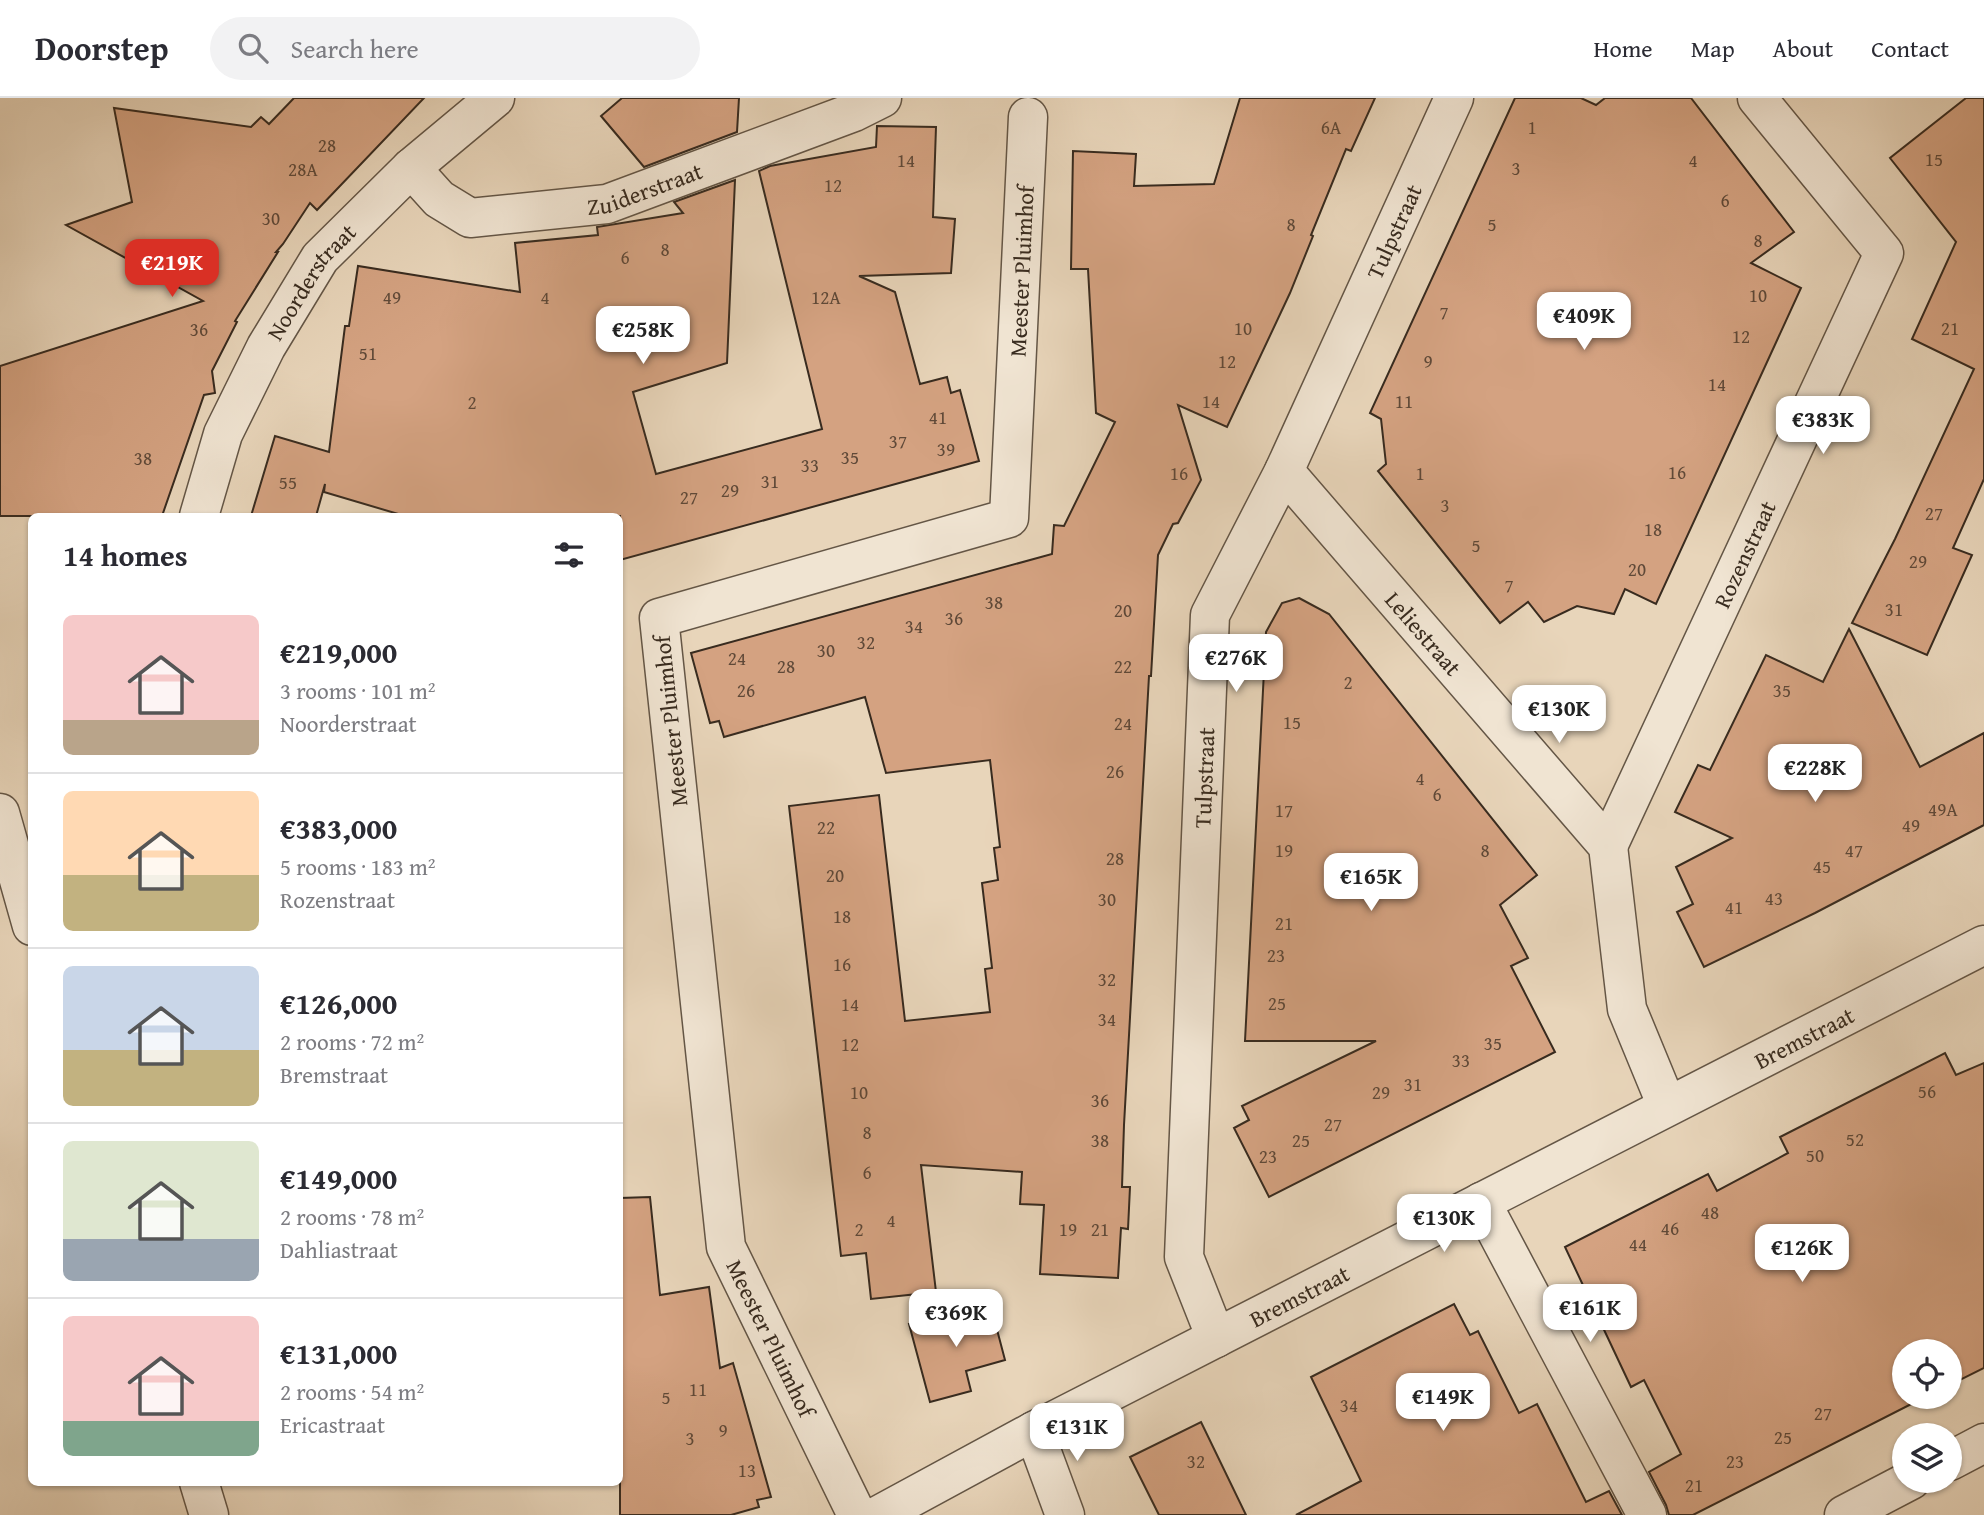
<!DOCTYPE html>
<html lang="en">
<head>
<meta charset="utf-8">
<style>
	body { margin:0; font-family:"Gentium Book Plus",serif; background:#f2f2f3; color:#2b2b33; height:100vh; display:flex; flex-direction:column; font-size:26px; white-space:nowrap }
	* { box-sizing:border-box; margin:0 }
	p { font-size:23px; color:#7c7c81 }
	.icon { flex:none; width:38px; height:38px; fill:none; stroke:currentColor; stroke-width:2; stroke-linecap:round; stroke-linejoin:round }
	.map { position:relative; flex:1; overflow:hidden }
	.details { position:absolute; left:28px; top:415px; width:595px; height:973px; display:flex; flex-direction:column; background:#fff; border-radius:10px; box-shadow:0 2px 5px #0004 }
	.details>* { flex:none }
	.controls { position:absolute; left:1892px; top:1241px; display:grid; gap:14px }
	.controls a { display:grid; place-items:center; width:70px; height:70px; border-radius:50%; background:#fff; box-shadow:0 2px 5px #0004; font-size:35px }
	.price { position:absolute; translate:-50% -60px; padding:0 16px; border-radius:14px; background:#fff; color:#222; font-size:23px; line-height:46px; filter:drop-shadow(0 2px 4px #0008) }
	.price::after { content:''; position:absolute; left:50%; top:42px; width:21px; height:16px; margin-left:-10px; background:inherit; clip-path:polygon(0 0,100% 0,50% 100%) }
	.price.selected { background:#d93025; color:#fff }
	ul { padding:0; list-style:none }
	li { display:flex; align-items:center; gap:21px; height:175px; padding:0 35px }
	li+li { border-top:2px solid #e1e1e2 }
	li span { display:grid; place-items:center; flex:none; width:196px; height:140px; border-radius:10px; color:#555 }
	li>.icon { margin-inline-start:auto }
	span .icon { width:84px; height:84px; fill:#fffc; stroke-width:1 }
	li b { font-size:30px }
	h2 { display:flex; justify-content:space-between; align-items:center; height:84px; padding:0 35px; font-size:30px }
	header { display:flex; align-items:center; gap:42px; box-sizing:border-box; height:98px; padding:0 35px; background:#fff; border-bottom:2px solid #e1e1e2 }
	header strong { font-size:33px }
	nav { display:flex; gap:38px; margin-inline-start:auto; font-size:24px }
	.search { width:490px; height:63px; background:#f2f2f3; display:flex; align-items:center; gap:18px; box-sizing:border-box; padding:0 24px; border-radius:38px; color:#7c7c81; font-size:26px }
	.map>svg:first-child { display:block }
	.building { fill:#d4a281; stroke:#382b1f; stroke-width:2 }
	.lines { fill:none; stroke-linecap:round; stroke-linejoin:round }
	.minor-casing { stroke:#645646; stroke-width:41 }
	.tertiary-casing { stroke:#645646; stroke-width:41 }
	.minor { stroke:#f0e4d2; stroke-width:38 }
	.tertiary { stroke:#f0e4d2; stroke-width:38 }
	.labels { text-anchor:middle; dominant-baseline:central; stroke-width:6; stroke-linejoin:round; paint-order:stroke }
	.number-label { font-size:19px; fill:#5f4938 }
	.street-label { font-size:23px; fill:#382b1f; stroke:#f0e4d2 }
</style>
</head>
<body>
<header>
<strong>Doorstep</strong>
<div class="search"><svg class="icon" aria-label="search" viewBox="0 0 24 24"><circle cx="10" cy="10" r="6"/><path d="M15 15l6 6"/></svg>Search here</div>
<nav><a>Home</a><a>Map</a><a>About</a><a>Contact</a></nav>
</header>
<div class="map">
<svg width="1984" height="1417" viewBox="0 0 1984 1417">
	<rect width="100%" height="100%" fill="#e8d5ba"/>
	<filter id="stains"><feTurbulence type="fractalNoise" baseFrequency=".00286" numOctaves="4"/><feColorMatrix values="0 0 0 0 .2 0 0 0 0 .09 0 0 0 0 .02 0 0 0 .5 -.17"/></filter>
	<radialGradient id="worn" r=".72"><stop offset=".6" stop-color="#630" stop-opacity="0"/><stop offset="1" stop-color="#630" stop-opacity=".3"/></radialGradient>
	<g class="building">
		<path d="M294 0H424L317 112 310 105 283 146 276 154H278L235 223 237 224 212 273 215 295 204 297 162 418H0V268L203 203 66 127 132 104 114 10 251 29 261 19 269 26Z"/>
		<path d="M622 0H739L737 34 644 69 601 18Z"/>
		<path d="M1240 0H1375L1351 53 1346 51 1311 137 1313 138 1290 195 1227 329 1178 307 1201 382 1178 425 1173 426 1158 457 1151 578H1149L1124 1027 1122 1089H1130L1128 1131 1121 1130 1118 1180 1040 1176 1044 1107 1020 1106 1022 1074 921 1067 936 1194 871 1201 866 1155 841 1158 789 708 879 697 905 923 990 914 985 871 992 870 982 785 998 782 994 750 1000 749 990 662 886 675 865 599 724 639 719 623 710 625 691 555 1052 456 1054 427 1064 428 1115 324 1096 315 1088 171H1071L1073 53 1136 56 1134 88 1214 86Z"/>
		<path d="M1515 0H1581L1596 7 1605 0H1691L1794 134 1751 165 1801 190 1656 506 1625 491 1614 516 1577 508 1544 524 1528 504 1500 525 1378 373 1386 366 1381 321 1370 315Z"/>
		<path d="M1966 0H1984V381L1953 450 1972 457 1927 557 1852 525 1895 441 1974 271 1912 241 1956 144 1890 60Z"/>
		<path d="M877 28 936 29 933 119 955 121 951 175 859 178 895 194 920 286 947 279 951 295 960 292 979 363 620 462V418H405L324 394 325 386 316 418H251L275 338 329 354 345 228H349L358 168 520 194 515 145 598 137 597 129 683 115 674 104 735 82 727 265 633 294 656 376 822 331 759 73 770 68 876 49Z"/>
		<path d="M1299 500 1329 516 1537 777 1500 807 1528 860 1511 868 1555 954 1269 1099 1234 1030 1249 1022 1242 1008 1376 943H1245L1266 534 1282 505Z"/>
		<path d="M1849 531 1920 669 1984 635V727L1815 815 1704 869 1677 814 1693 806 1676 769 1732 740 1675 714 1698 667 1710 672 1766 557 1823 584Z"/>
		<path d="M1945 955 1956 977 1984 965V1270L1950 1287V1253H1904V1298H1927L1693 1417H1669L1666 1407 1649 1374 1681 1356 1644 1282 1631 1289 1565 1149 1708 1076 1717 1093 1788 1055 1780 1039Z"/>
		<path d="M650 1099 660 1197 709 1189 720 1270 733 1265 771 1399 757 1402 759 1409 731 1417H620V1100Z"/>
		<path d="M990 1205 1005 1262 966 1273 971 1293 930 1304 909 1226Z"/>
		<path d="M1454 1206 1470 1237 1478 1233 1519 1315 1537 1306 1586 1404 1609 1393 1622 1417H1296L1361 1383 1311 1279Z"/>
		<path d="M1201 1324 1246 1417H1159L1130 1359Z"/>
	</g>
	<g class="lines">
		<defs>
			<g id="minor">
				<path id="s1" d="M411 70 439 101 470 120 607 106 854 14 882 0"/>
				<path id="s2" d="M1284 373 1608 748 1627 911 1667 1008"/>
				<path id="s3" d="M199 418 223 336 266 249 320 160 411 70 495 0"/>
				<path d="M0 715 32 828"/>
				<path id="s4" d="M1608 748 1884 155 1757 0"/>
				<path d="M1481 1104 1647 1417"/>
				<path id="s5" d="M1216 1240 1184 1159 1210 517 1284 373 1454 0"/>
				<path d="M1034 1333 1065 1417"/>
				<path d="M1950 1363 1984 1345"/>
				<path d="M199 1384 209 1417"/>
				<path id="s6" d="M857 1417 726 1149 659 520 1009 420 1028 19"/>
				<path d="M1844 1417 1911 1382"/>
			</g>
			<g id="tertiary">
				<path id="s7" d="M879 1417 1034 1333 1984 847"/>
			</g>
		</defs>
		<use href="#minor" class="minor-casing"/>
		<use href="#tertiary" class="tertiary-casing"/>
		<use href="#minor" class="minor"/>
		<use href="#tertiary" class="tertiary"/>
	</g>
	<g class="labels">
		<g class="number-label">
			<text x="1331" y="29">6A</text>
			<text x="1532" y="29">1</text>
			<text x="327" y="47">28</text>
			<text x="1934" y="61">15</text>
			<text x="906" y="62">14</text>
			<text x="1693" y="62">4</text>
			<text x="1516" y="70">3</text>
			<text x="303" y="71">28A</text>
			<text x="833" y="87">12</text>
			<text x="1725" y="102">6</text>
			<text x="271" y="120">30</text>
			<text x="1291" y="126">8</text>
			<text x="1492" y="126">5</text>
			<text x="1758" y="142">8</text>
			<text x="665" y="151">8</text>
			<text x="625" y="159">6</text>
			<text x="1758" y="197">10</text>
			<text x="392" y="199">49</text>
			<text x="545" y="199">4</text>
			<text x="826" y="199">12A</text>
			<text x="1444" y="214">7</text>
			<text x="1243" y="230">10</text>
			<text x="1950" y="230">21</text>
			<text x="199" y="231">36</text>
			<text x="1741" y="238">12</text>
			<text x="368" y="255">51</text>
			<text x="1227" y="263">12</text>
			<text x="1428" y="263">9</text>
			<text x="1717" y="286">14</text>
			<text x="1211" y="303">14</text>
			<text x="1404" y="303">11</text>
			<text x="472" y="304">2</text>
			<text x="938" y="319">41</text>
			<text x="898" y="343">37</text>
			<text x="946" y="351">39</text>
			<text x="850" y="359">35</text>
			<text x="143" y="360">38</text>
			<text x="810" y="367">33</text>
			<text x="1677" y="374">16</text>
			<text x="1179" y="375">16</text>
			<text x="1420" y="375">1</text>
			<text x="770" y="383">31</text>
			<text x="288" y="384">55</text>
			<text x="730" y="392">29</text>
			<text x="689" y="399">27</text>
			<text x="1445" y="407">3</text>
			<text x="1934" y="415">27</text>
			<text x="1653" y="431">18</text>
			<text x="1476" y="447">5</text>
			<text x="1918" y="463">29</text>
			<text x="1637" y="471">20</text>
			<text x="1509" y="487">7</text>
			<text x="994" y="504">38</text>
			<text x="1894" y="511">31</text>
			<text x="1123" y="512">20</text>
			<text x="954" y="520">36</text>
			<text x="914" y="528">34</text>
			<text x="866" y="544">32</text>
			<text x="826" y="552">30</text>
			<text x="737" y="560">24</text>
			<text x="786" y="568">28</text>
			<text x="1123" y="568">22</text>
			<text x="1348" y="584">2</text>
			<text x="746" y="592">26</text>
			<text x="1782" y="592">35</text>
			<text x="1292" y="624">15</text>
			<text x="1123" y="625">24</text>
			<text x="1115" y="673">26</text>
			<text x="1420" y="680">4</text>
			<text x="1437" y="696">6</text>
			<text x="1943" y="711">49A</text>
			<text x="1284" y="712">17</text>
			<text x="1911" y="727">49</text>
			<text x="826" y="729">22</text>
			<text x="1284" y="752">19</text>
			<text x="1485" y="752">8</text>
			<text x="1854" y="752">47</text>
			<text x="1115" y="760">28</text>
			<text x="1822" y="768">45</text>
			<text x="835" y="777">20</text>
			<text x="1774" y="800">43</text>
			<text x="1107" y="801">30</text>
			<text x="1734" y="809">41</text>
			<text x="842" y="818">18</text>
			<text x="1284" y="825">21</text>
			<text x="1276" y="857">23</text>
			<text x="842" y="866">16</text>
			<text x="1107" y="881">32</text>
			<text x="1277" y="905">25</text>
			<text x="850" y="906">14</text>
			<text x="1107" y="921">34</text>
			<text x="1493" y="945">35</text>
			<text x="850" y="946">12</text>
			<text x="1461" y="962">33</text>
			<text x="1413" y="986">31</text>
			<text x="1927" y="993">56</text>
			<text x="859" y="994">10</text>
			<text x="1381" y="994">29</text>
			<text x="1100" y="1002">36</text>
			<text x="1333" y="1026">27</text>
			<text x="867" y="1034">8</text>
			<text x="1855" y="1041">52</text>
			<text x="1100" y="1042">38</text>
			<text x="1301" y="1042">25</text>
			<text x="1815" y="1057">50</text>
			<text x="1268" y="1058">23</text>
			<text x="867" y="1074">6</text>
			<text x="1710" y="1114">48</text>
			<text x="891" y="1122">4</text>
			<text x="1670" y="1130">46</text>
			<text x="859" y="1131">2</text>
			<text x="1068" y="1131">19</text>
			<text x="1100" y="1131">21</text>
			<text x="1638" y="1146">44</text>
			<text x="698" y="1291">11</text>
			<text x="666" y="1299">5</text>
			<text x="1349" y="1307">34</text>
			<text x="1823" y="1315">27</text>
			<text x="723" y="1332">9</text>
			<text x="1783" y="1339">25</text>
			<text x="690" y="1340">3</text>
			<text x="1196" y="1363">32</text>
			<text x="1735" y="1363">23</text>
			<text x="747" y="1372">13</text>
			<text x="1694" y="1387">21</text>
		</g>
		<g class="street-label">
			<text stroke="none"><textPath href="#s1" startOffset="256">Zuiderstraat</textPath></text>
			<text stroke="none"><textPath href="#s5" startOffset="1155">Tulpstraat</textPath></text>
			<text stroke="none"><textPath href="#s6" startOffset="1542">Meester Pluimhof</textPath></text>
			<text stroke="none"><textPath href="#s3" startOffset="262">Noorderstraat</textPath></text>
			<text stroke="none"><textPath href="#s4" startOffset="322">Rozenstraat</textPath></text>
			<text stroke="none"><textPath href="#s2" startOffset="214">Leliestraat</textPath></text>
			<text transform="translate(670 623) rotate(-96)">Meester Pluimhof</text>
			<text stroke="none"><textPath href="#s5" startOffset="567">Tulpstraat</textPath></text>
			<text stroke="none"><textPath href="#s7" startOffset="1041">Bremstraat</textPath></text>
			<text stroke="none"><textPath href="#s7" startOffset="474">Bremstraat</textPath></text>
			<text transform="translate(771 1240) rotate(64)">Meester Pluimhof</text>
		</g>
	</g>
	<rect width="100%" height="100%" filter="url(#stains)"/>
	<rect width="100%" height="100%" fill="url(#worn)"/>
</svg>
<div class="controls">
<a><svg class="icon" aria-label="locate" viewBox="0 0 24 24"><circle cx="12" cy="12" r="6"/><path d="M12 2v4M12 18v4M2 12h4M18 12h4"/></svg></a>
<a><svg class="icon" aria-label="layers" viewBox="0 0 24 24"><path d="M12 4l9 5-9 5-9-5zM3 14l9 5 9-5"/></svg></a>
</div>
<b class="price selected" style="left:172px;top:201px">€219K</b>
<b class="price" style="left:1584px;top:254px">€409K</b>
<b class="price" style="left:643px;top:268px">€258K</b>
<b class="price" style="left:1823px;top:358px">€383K</b>
<b class="price" style="left:1236px;top:596px">€276K</b>
<b class="price" style="left:1559px;top:647px">€130K</b>
<b class="price" style="left:1815px;top:706px">€228K</b>
<b class="price" style="left:1371px;top:815px">€165K</b>
<b class="price" style="left:1444px;top:1156px">€130K</b>
<b class="price" style="left:1802px;top:1186px">€126K</b>
<b class="price" style="left:1590px;top:1246px">€161K</b>
<b class="price" style="left:956px;top:1251px">€369K</b>
<b class="price" style="left:1443px;top:1335px">€149K</b>
<b class="price" style="left:1077px;top:1365px">€131K</b>
<section class="details">
<h2>14 homes<svg class="icon" aria-label="filters" viewBox="0 0 24 24"><path d="M4 7h16M4 17h16"/><circle cx="9" cy="7" r="2"/><circle cx="15" cy="17" r="2"/></svg></h2>
<ul>
<li><span style="background:linear-gradient(#f6c9c9 75%,#b9a48a 0)"><svg class="icon" aria-label="home" viewBox="0 0 24 24"><path d="M3 11l9-7 9 7M6 9v11h12V9"/></svg></span><div><b>€219,000</b><p>3 rooms · 101 m²</p><p>Noorderstraat</p></div></li>
<li><span style="background:linear-gradient(#ffd9b3 60%,#c2b280 0)"><svg class="icon" aria-label="home" viewBox="0 0 24 24"><path d="M3 11l9-7 9 7M6 9v11h12V9"/></svg></span><div><b>€383,000</b><p>5 rooms · 183 m²</p><p>Rozenstraat</p></div></li>
<li><span style="background:linear-gradient(#c9d6e8 60%,#c2b280 0)"><svg class="icon" aria-label="home" viewBox="0 0 24 24"><path d="M3 11l9-7 9 7M6 9v11h12V9"/></svg></span><div><b>€126,000</b><p>2 rooms · 72 m²</p><p>Bremstraat</p></div></li>
<li><span style="background:linear-gradient(#dfe7d0 70%,#9aa5b1 0)"><svg class="icon" aria-label="home" viewBox="0 0 24 24"><path d="M3 11l9-7 9 7M6 9v11h12V9"/></svg></span><div><b>€149,000</b><p>2 rooms · 78 m²</p><p>Dahliastraat</p></div></li>
<li><span style="background:linear-gradient(#f6c9c9 75%,#7fa58c 0)"><svg class="icon" aria-label="home" viewBox="0 0 24 24"><path d="M3 11l9-7 9 7M6 9v11h12V9"/></svg></span><div><b>€131,000</b><p>2 rooms · 54 m²</p><p>Ericastraat</p></div></li>
</ul>
</section>
</div>
</body>
</html>
